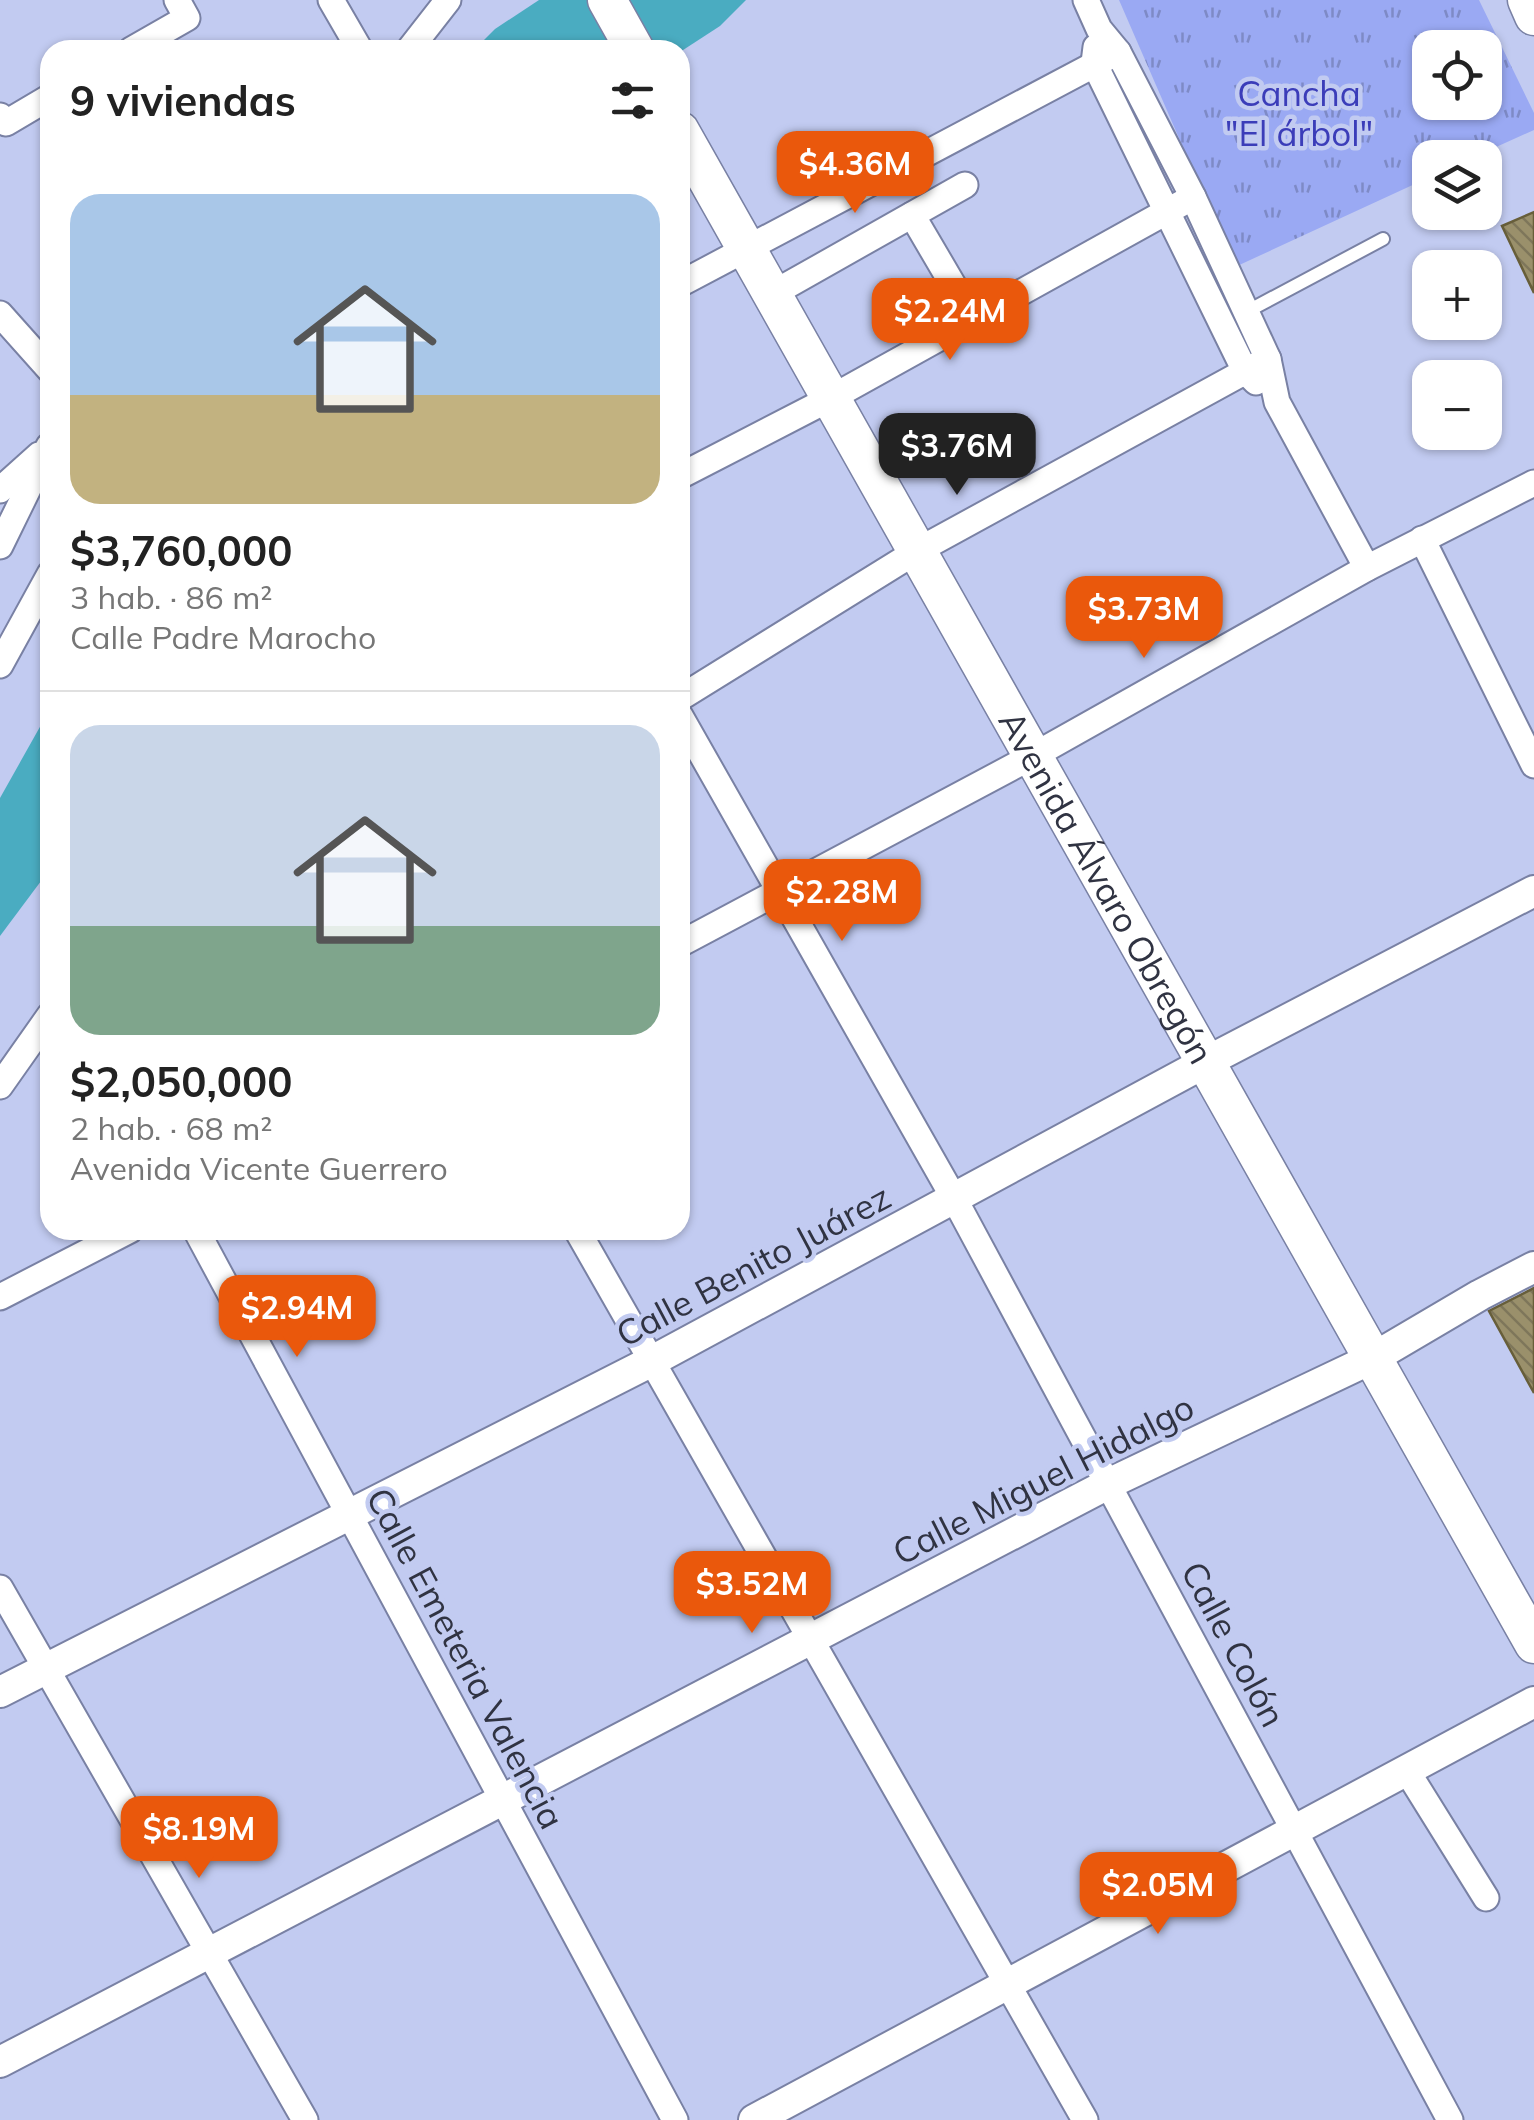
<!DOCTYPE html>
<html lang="es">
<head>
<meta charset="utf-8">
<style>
	body { margin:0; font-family:Mulish,sans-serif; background:#f6f6f6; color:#222; height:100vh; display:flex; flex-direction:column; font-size:38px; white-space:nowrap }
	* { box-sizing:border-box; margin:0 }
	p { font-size:32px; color:#767676 }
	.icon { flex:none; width:55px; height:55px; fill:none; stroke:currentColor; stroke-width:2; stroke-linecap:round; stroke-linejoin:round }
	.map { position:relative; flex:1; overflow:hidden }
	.side { position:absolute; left:40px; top:40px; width:650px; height:1200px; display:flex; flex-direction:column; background:#fff; border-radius:30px; box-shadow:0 2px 8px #0004 }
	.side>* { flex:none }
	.buttons { position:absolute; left:1412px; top:30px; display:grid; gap:20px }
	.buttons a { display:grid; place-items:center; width:90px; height:90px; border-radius:20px; background:#fff; box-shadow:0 2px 8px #0004; font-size:50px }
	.price { position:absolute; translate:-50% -85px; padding:0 22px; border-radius:20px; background:#ea580c; color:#fff; font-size:32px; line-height:65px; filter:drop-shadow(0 2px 5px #0008) }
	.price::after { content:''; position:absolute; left:50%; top:60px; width:30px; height:22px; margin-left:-15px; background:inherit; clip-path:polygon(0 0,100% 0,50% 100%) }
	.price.active { background:#222; color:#fff }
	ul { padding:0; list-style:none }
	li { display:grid; align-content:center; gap:20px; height:530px; padding:0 30px }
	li+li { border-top:2px solid #e0e0e0 }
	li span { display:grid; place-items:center; height:310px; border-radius:30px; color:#555 }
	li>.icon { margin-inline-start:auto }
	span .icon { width:180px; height:180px; fill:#fffc; stroke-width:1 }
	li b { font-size:42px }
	h2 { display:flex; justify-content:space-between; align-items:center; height:120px; padding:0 30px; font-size:42px }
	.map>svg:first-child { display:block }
	.park { fill:url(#park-tufts); fill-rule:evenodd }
	.water { fill:#4aacc1 }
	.building { fill:url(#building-back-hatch); stroke:#675e3a; stroke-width:2.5 }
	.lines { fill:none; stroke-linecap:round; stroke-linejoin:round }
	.service-casing { stroke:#7981a4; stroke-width:16 }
	.minor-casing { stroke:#7981a4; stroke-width:29 }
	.tertiary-casing { stroke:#7981a4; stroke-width:34 }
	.primary-casing { stroke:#7981a4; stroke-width:41 }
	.service { stroke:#fff; stroke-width:12 }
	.minor { stroke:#fff; stroke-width:25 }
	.tertiary { stroke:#fff; stroke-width:30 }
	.primary { stroke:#fff; stroke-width:38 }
	.labels { text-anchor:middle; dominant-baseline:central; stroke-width:9; stroke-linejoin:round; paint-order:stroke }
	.park-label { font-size:35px; fill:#3b3db9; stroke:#c2cbf1 }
	.street-label { font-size:35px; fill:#303342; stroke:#c2cbf1 }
</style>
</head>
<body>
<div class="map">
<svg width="1534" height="2120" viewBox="0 0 1534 2120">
	<defs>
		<pattern id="park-tufts" width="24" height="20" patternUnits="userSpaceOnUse" patternTransform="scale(2.5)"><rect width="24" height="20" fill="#9aa9f3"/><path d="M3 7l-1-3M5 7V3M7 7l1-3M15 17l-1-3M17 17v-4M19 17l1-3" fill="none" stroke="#7e8ac6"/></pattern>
		<pattern id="building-back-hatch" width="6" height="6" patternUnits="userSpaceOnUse" patternTransform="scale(2.5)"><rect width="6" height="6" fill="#9a906b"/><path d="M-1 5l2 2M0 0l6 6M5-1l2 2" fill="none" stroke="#7e765a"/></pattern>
	</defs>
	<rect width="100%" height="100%" fill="#c2cbf1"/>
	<path class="park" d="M1119 0H1479L1534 113V130L1474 157 1430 158V177L1235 267ZM1430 48H1485V102H1430Z"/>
	<g class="water">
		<path d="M539 0H746L720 26 680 52 474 50 495 29Z"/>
		<path d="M50 709V869L0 936V798Z"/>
	</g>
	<g class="building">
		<path d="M1534 212V293L1502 226Z"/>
		<path d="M1534 1288V1393L1489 1311Z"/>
	</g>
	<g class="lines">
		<defs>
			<path id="service" d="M1246 312 1383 239"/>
			<g id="minor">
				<path d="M331 0 360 50"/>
				<path d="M1086 0 1099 29 1118 52 1193 197 1268 359 1277 402 1367 568"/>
				<path d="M1096 47 1094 63 1245 371 1256 382"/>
				<path d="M131 50 187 18 177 0"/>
				<path d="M409 50 448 0"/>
				<path d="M0 116 6 123 50 97"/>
				<path d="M912 215 973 319"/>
				<path d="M680 284 1118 52"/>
				<path d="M772 294 965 185"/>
				<path d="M0 314 50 370"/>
				<path d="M680 476 831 398 1193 197"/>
				<path d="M0 490 39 455"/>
				<path d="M1422 539 1534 765"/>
				<path d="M0 546 49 446"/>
				<path d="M0 665 50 574"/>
				<path d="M680 698 917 551 1268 359"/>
				<path d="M680 716 955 1200 1450 2120"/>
				<path d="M680 944 1033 756 1367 568 1534 483"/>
				<path d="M0 1086 50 1015"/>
				<path d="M196 1230 675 2120"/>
				<path d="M577 1230 1085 2120"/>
				<path d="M0 1297 130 1230"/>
				<path d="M0 1588 305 2120"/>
				<path d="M1407 1771 1486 1898"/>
			</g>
			<g id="tertiary">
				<path d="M0 1692 652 1361 1206 1062 1534 891"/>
				<path d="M0 2062 1108 1484 1373 1358 1480 1295 1534 1267"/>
				<path d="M754 2120 1534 1702"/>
			</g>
			<g id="primary">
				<path d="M607 0 635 50"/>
				<path d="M1527 0 1534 16"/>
				<path id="s1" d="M680 131 1534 1644"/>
			</g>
		</defs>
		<use href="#service" class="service-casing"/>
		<use href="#minor" class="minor-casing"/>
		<use href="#tertiary" class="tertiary-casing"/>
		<use href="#primary" class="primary-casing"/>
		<use href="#service" class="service"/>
		<use href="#minor" class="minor"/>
		<use href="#tertiary" class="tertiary"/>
		<use href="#primary" class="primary"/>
	</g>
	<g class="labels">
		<g class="park-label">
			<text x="1299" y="93">Cancha<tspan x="1299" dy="40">"El árbol"</tspan></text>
		</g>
		<g class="street-label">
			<text stroke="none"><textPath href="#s1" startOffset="868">Avenida Álvaro Obregón</textPath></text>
			<text transform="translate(753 1265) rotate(-28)">Calle Benito Juárez</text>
			<text transform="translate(1043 1479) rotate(-27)">Calle Miguel Hidalgo</text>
			<text transform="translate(1234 1644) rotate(62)">Calle Colón</text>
			<text transform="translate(466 1658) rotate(62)">Calle Emeteria Valencia</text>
		</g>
	</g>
</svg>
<div class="buttons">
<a><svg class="icon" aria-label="locate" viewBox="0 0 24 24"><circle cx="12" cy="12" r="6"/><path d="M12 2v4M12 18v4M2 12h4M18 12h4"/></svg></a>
<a><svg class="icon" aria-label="layers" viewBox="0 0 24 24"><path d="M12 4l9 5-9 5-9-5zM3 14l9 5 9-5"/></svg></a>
<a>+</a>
<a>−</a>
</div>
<b class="price" style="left:855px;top:216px">$4.36M</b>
<b class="price" style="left:950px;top:363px">$2.24M</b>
<b class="price active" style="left:957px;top:498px">$3.76M</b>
<b class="price" style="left:1144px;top:661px">$3.73M</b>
<b class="price" style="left:842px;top:944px">$2.28M</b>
<b class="price" style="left:297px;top:1360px">$2.94M</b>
<b class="price" style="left:752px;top:1636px">$3.52M</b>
<b class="price" style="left:199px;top:1881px">$8.19M</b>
<b class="price" style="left:1158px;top:1937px">$2.05M</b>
<section class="side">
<h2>9 viviendas<svg class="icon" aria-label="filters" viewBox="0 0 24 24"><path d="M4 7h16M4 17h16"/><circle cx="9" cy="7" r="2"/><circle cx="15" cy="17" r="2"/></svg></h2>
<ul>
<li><span style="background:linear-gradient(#a9c7e8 65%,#c2b280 0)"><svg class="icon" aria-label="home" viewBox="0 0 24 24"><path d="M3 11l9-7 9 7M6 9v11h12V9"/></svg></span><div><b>$3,760,000</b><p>3 hab. · 86 m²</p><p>Calle Padre Marocho</p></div></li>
<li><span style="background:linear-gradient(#c9d6e8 65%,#7fa58c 0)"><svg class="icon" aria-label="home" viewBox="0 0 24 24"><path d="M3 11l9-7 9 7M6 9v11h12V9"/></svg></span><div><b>$2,050,000</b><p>2 hab. · 68 m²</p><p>Avenida Vicente Guerrero</p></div></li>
</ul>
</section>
</div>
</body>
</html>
